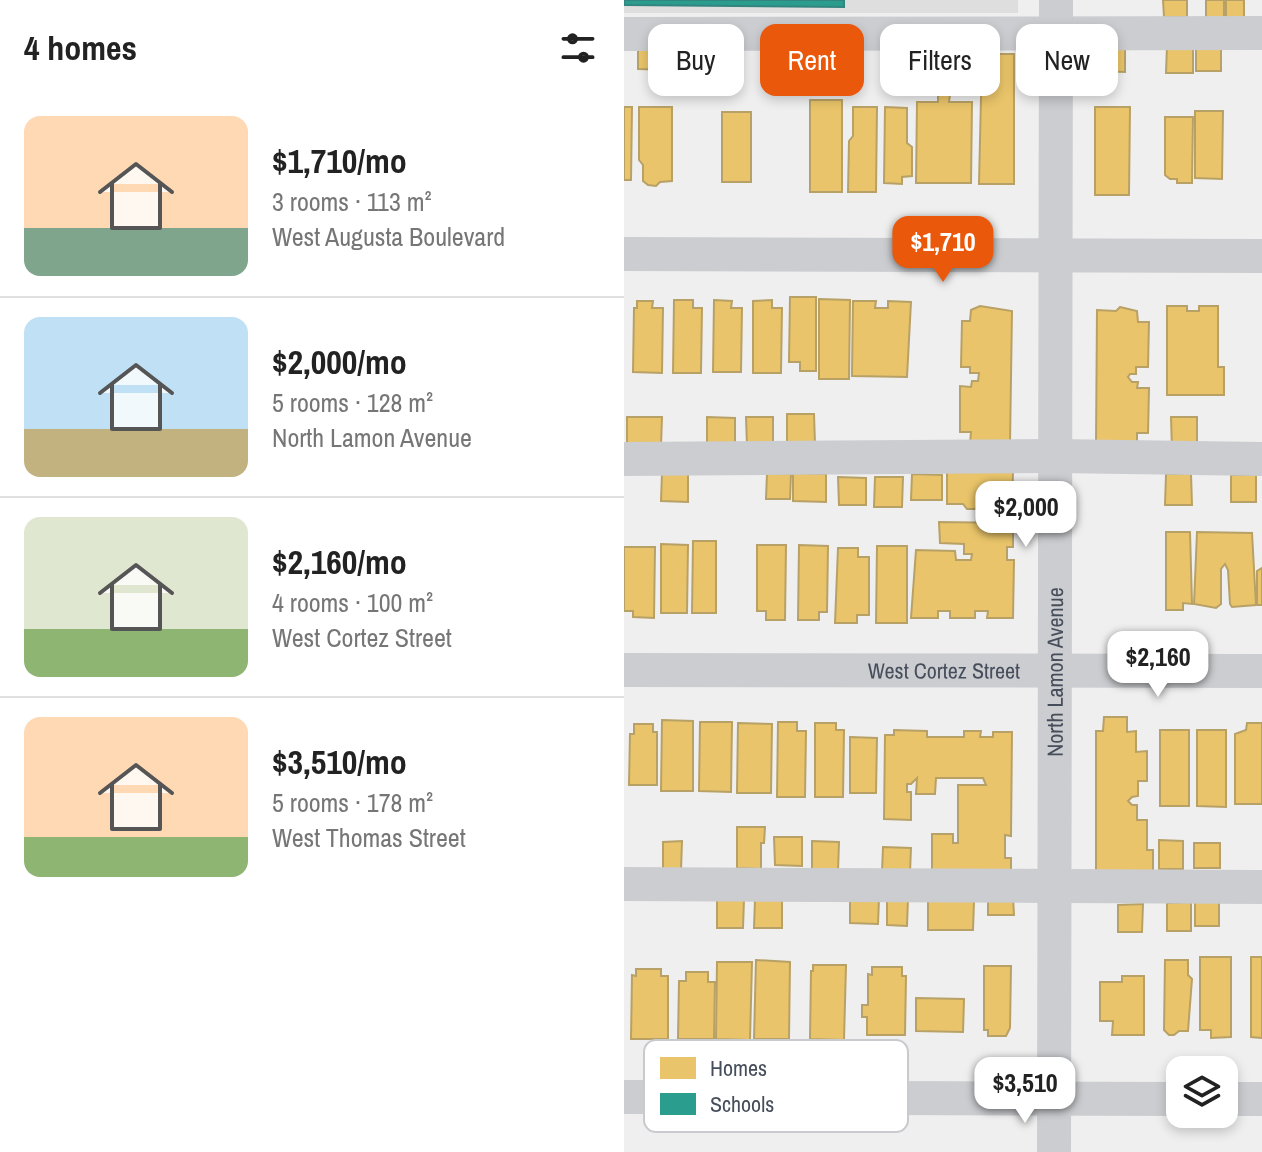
<!DOCTYPE html>
<html lang="en">
<head>
<meta charset="utf-8">
<style>
	body { margin:0; font-family:"Archivo Narrow",sans-serif; background:#f2f2f2; color:#222; height:100vh; display:flex; flex-direction:column; font-size:30px; white-space:nowrap }
	* { box-sizing:border-box; margin:0 }
	p { font-size:26px; color:#767676 }
	.icon { flex:none; width:44px; height:44px; fill:none; stroke:currentColor; stroke-width:2; stroke-linecap:round; stroke-linejoin:round }
	.map { position:relative; flex:1; overflow:hidden }
	.panel { display:flex; flex-direction:column; background:#fff; width:624px }
	.panel>* { flex:none }
	.banner { position:absolute; left:24px; top:24px; width:494px; height:72px; display:flex; gap:16px }
	.buttons { position:absolute; left:542px; top:1056px; display:grid; gap:16px }
	.buttons a { display:grid; place-items:center; width:72px; height:72px; border-radius:16px; background:#fff; box-shadow:0 4px 12px #0003; font-size:40px }
	.price { position:absolute; translate:-50% -68px; padding:0 18px; border-radius:16px; background:#fff; color:#222; font-size:26px; line-height:52px; filter:drop-shadow(0 2px 4px #0008) }
	.price::after { content:''; position:absolute; left:50%; top:48px; width:24px; height:18px; margin-left:-12px; background:inherit; clip-path:polygon(0 0,100% 0,50% 100%) }
	.price.selected { background:#ea580c; color:#fff }
	ul { padding:0; list-style:none }
	li { display:flex; align-items:center; gap:24px; height:200px; padding:0 24px }
	li+li { border-top:2px solid #e0e0e0 }
	li span { display:grid; place-items:center; flex:none; width:224px; height:160px; border-radius:16px; color:#555 }
	li>.icon { margin-inline-start:auto }
	span .icon { width:96px; height:96px; fill:#fffc; stroke-width:1 }
	li b { font-size:34px }
	h2 { display:flex; justify-content:space-between; align-items:center; height:96px; padding:0 24px; font-size:34px }
	.pill { padding:0 28px; border-radius:16px; background:#fff; box-shadow:0 4px 12px #0003; font-size:28px; line-height:72px }
	.pill.selected { background:#ea580c; color:#fff }
	main { display:flex; flex:1; min-height:0 }
	.map>svg:first-child { display:block }
	.education { fill:#dededf }
	.homes { fill:#e9c46a; stroke:#b8a166; stroke-width:2 }
	.schools { fill:#2a9d8f; stroke:#33857f; stroke-width:2 }
	.lines { fill:none; stroke-linecap:round; stroke-linejoin:round }
	.minor { stroke:#cbcdd0; stroke-width:34 }
	.labels { text-anchor:middle; dominant-baseline:central; stroke-width:8; stroke-linejoin:round; paint-order:stroke }
	.street-label { font-size:22px; fill:#474e5b; stroke:#fff }
	.key { fill:#fff; stroke:#c8cace; stroke-width:2 }
	.key-label { font-size:22px; fill:#474e5b }
</style>
</head>
<body>
<main>
<section class="panel">
<h2>4 homes<svg class="icon" aria-label="filters" viewBox="0 0 24 24"><path d="M4 7h16M4 17h16"/><circle cx="9" cy="7" r="2"/><circle cx="15" cy="17" r="2"/></svg></h2>
<ul>
<li><span style="background:linear-gradient(#ffd9b3 70%,#7fa58c 0)"><svg class="icon" aria-label="home" viewBox="0 0 24 24"><path d="M3 11l9-7 9 7M6 9v11h12V9"/></svg></span><div><b>$1,710/mo</b><p>3 rooms · 113 m²</p><p>West Augusta Boulevard</p></div></li>
<li><span style="background:linear-gradient(#bfe0f5 70%,#c2b280 0)"><svg class="icon" aria-label="home" viewBox="0 0 24 24"><path d="M3 11l9-7 9 7M6 9v11h12V9"/></svg></span><div><b>$2,000/mo</b><p>5 rooms · 128 m²</p><p>North Lamon Avenue</p></div></li>
<li><span style="background:linear-gradient(#dfe7d0 70%,#8fb573 0)"><svg class="icon" aria-label="home" viewBox="0 0 24 24"><path d="M3 11l9-7 9 7M6 9v11h12V9"/></svg></span><div><b>$2,160/mo</b><p>4 rooms · 100 m²</p><p>West Cortez Street</p></div></li>
<li><span style="background:linear-gradient(#ffd9b3 75%,#8fb573 0)"><svg class="icon" aria-label="home" viewBox="0 0 24 24"><path d="M3 11l9-7 9 7M6 9v11h12V9"/></svg></span><div><b>$3,510/mo</b><p>5 rooms · 178 m²</p><p>West Thomas Street</p></div></li>
</ul>
</section>
<div class="map">
<svg width="638" height="1152" viewBox="0 0 638 1152">
	<rect width="100%" height="100%" fill="#f0efef"/>
	<rect class="education" x="0" y="0" width="394" height="13"/>
	<g class="homes">
		<path d="M539 0H563V17H540Z"/>
		<rect x="582" y="0" width="18" height="20"/>
		<rect x="602" y="0" width="18" height="18"/>
		<path d="M472 42H501V72L472 71Z"/>
		<path d="M14 43H49V70L14 69Z"/>
		<rect x="317" y="43" width="33" height="30"/>
		<rect x="572" y="44" width="25" height="27"/>
		<path d="M543 45H569V73H542Z"/>
		<path d="M358 54H390V184H355Z"/>
		<path d="M314 95H326L325 102H348L347 183H292L293 102H314Z"/>
		<rect x="186" y="100" width="32" height="92"/>
		<path d="M0 107H8L7 180H0Z"/>
		<path d="M15 107H48V181L36 182 32 186 24 185 19 181V165L15 160Z"/>
		<path d="M229 107H253L252 192H224L225 141 229 136Z"/>
		<path d="M261 107 283 108V143L288 147V176L278 177V184L260 183Z"/>
		<path d="M471 107H506L505 195H471Z"/>
		<path d="M571 111H599L598 179 571 178Z"/>
		<rect x="98" y="112" width="29" height="70"/>
		<path d="M541 117H569L568 183H553V179H546L541 175Z"/>
		<path d="M166 297H192V371H176V362H165Z"/>
		<path d="M195 299 226 300 225 379H195Z"/>
		<path d="M50 300H69V308H78L77 373H49Z"/>
		<path d="M90 300 108 301 107 308H118L117 372H89Z"/>
		<path d="M148 300V308H158L157 373H129V301Z"/>
		<path d="M13 301H29L28 308H39L38 373 9 372 10 308H13Z"/>
		<path d="M229 301H252L251 308H264V301L287 302 283 377 228 376Z"/>
		<path d="M356 306 388 311 386 444 346 443 347 432H336V386L347 387 348 381H354L355 373H346V367H337L338 321H346L347 310Z"/>
		<path d="M543 306H563V311H575V306H594V367H600V395H543Z"/>
		<path d="M496 307 513 311 514 322H525L524 367H512V374H506L504 377 508 382H514L513 388H525L524 433H513V444H472L473 310 492 311Z"/>
		<path d="M163 414H190L191 444H163Z"/>
		<path d="M3 417H38L37 446H3Z"/>
		<path d="M83 417 111 418V446L83 445Z"/>
		<path d="M122 417H149V447L123 446Z"/>
		<path d="M547 417H573V450H548Z"/>
		<path d="M323 471 389 472 388 505 356 504 351 509H343L339 504H323Z"/>
		<path d="M38 473 64 474V502L37 501Z"/>
		<path d="M143 473 167 474 166 499H142Z"/>
		<path d="M169 473 202 474V502L169 501Z"/>
		<path d="M288 474 318 475V500H287Z"/>
		<path d="M542 474H567L568 505H541Z"/>
		<rect x="607" y="475" width="25" height="27"/>
		<path d="M214 477 242 478V505H215Z"/>
		<path d="M251 477H279L278 507H250Z"/>
		<path d="M315 522 389 523V547H383V560H390L389 618H363L364 611H351V618H326V611H314V618H287L292 550 331 551 332 560H347L348 554H340V544L316 543Z"/>
		<path d="M542 532H566L568 604 559 603V610H542Z"/>
		<path d="M573 532 628 533 632 605 608 607 606 604 604 570 601 564 597 569V604L592 608 570 604Z"/>
		<path d="M69 541H92V613H68Z"/>
		<path d="M37 544 64 545 63 613H37Z"/>
		<path d="M133 545H162L161 620H142V611H133Z"/>
		<path d="M175 545 204 546 203 612H195V620H174Z"/>
		<path d="M253 546H283V623H252Z"/>
		<path d="M0 547H31L30 618 9 617V611H0Z"/>
		<path d="M214 548H234V557H245V615H233V623H211Z"/>
		<path d="M638 568V605H633V571Z"/>
		<path d="M480 717H503V732L512 731V752L523 751V781H514V796L508 797 504 801 508 805H513V820H523V850H529V873H472V731H479Z"/>
		<path d="M38 720 69 721V791H37Z"/>
		<path d="M76 722H108L107 792 75 791Z"/>
		<path d="M154 722H173V731H182L181 797H153Z"/>
		<path d="M114 723 148 724 147 793H113Z"/>
		<path d="M191 723H212V730H220L219 797H191Z"/>
		<path d="M623 723H638V804H611V734L622 730Z"/>
		<path d="M10 724H29V732H33V785H5L6 734H10Z"/>
		<path d="M270 730 303 731V737H340V731H357L356 737H369V732H388L387 836 381 835V858H387V873L308 872V834H329V843H334V785H362L359 778H312L311 794H292L293 778 287 784H283V792H287V820L260 819 261 735H270Z"/>
		<rect x="536" y="730" width="29" height="76"/>
		<path d="M573 730H602V807L573 806Z"/>
		<path d="M226 737 253 738 252 793H226Z"/>
		<path d="M113 827H141L140 843H137V869L113 868Z"/>
		<path d="M150 837H178V866L151 865Z"/>
		<path d="M535 840 559 841V869H535Z"/>
		<path d="M58 841 57 870H39V842Z"/>
		<path d="M188 841 215 842 214 871H188Z"/>
		<rect x="570" y="843" width="26" height="25"/>
		<path d="M259 847 287 848 286 873 258 872Z"/>
		<path d="M364 896 389 897 390 915H364Z"/>
		<path d="M93 898 120 899 119 928H93Z"/>
		<path d="M263 898H284L283 926 263 925Z"/>
		<path d="M131 899H158V928H130Z"/>
		<path d="M226 899H255L254 924 226 923Z"/>
		<path d="M304 899 350 901 349 930H304Z"/>
		<path d="M571 900 595 901V926H571Z"/>
		<path d="M567 902V931H543V903Z"/>
		<path d="M519 904 518 932H494V905Z"/>
		<path d="M576 957H607V1037L587 1038V1030H576Z"/>
		<path d="M627 957H638V1038L627 1037Z"/>
		<path d="M132 960 166 962 165 1039H130Z"/>
		<path d="M541 960H564V975L568 979 564 1031H555L550 1035H545L540 1030Z"/>
		<path d="M93 962H128L126 1040 92 1039Z"/>
		<path d="M189 965H222L220 1040 186 1039 187 971H189Z"/>
		<path d="M360 966H387L386 1028 382 1036H364V1030H360Z"/>
		<path d="M248 967H278V976H282L281 1035H243V1017H238V1005H244V974L248 975Z"/>
		<path d="M12 969H37V976H44V1039H7L8 975 12 976Z"/>
		<path d="M62 972H84V982H91L90 1039H54L55 981H62Z"/>
		<path d="M498 976H520V1035H488L489 1021H476V982H498Z"/>
		<path d="M292 998 340 999 339 1032 292 1031Z"/>
	</g>
	<path class="schools" d="M0 0H220V7L0 5Z"/>
	<g class="lines">
		<g class="minor">
			<path d="M0 34 638 33"/>
			<path d="M0 254 638 256"/>
			<path d="M0 459 431 456 638 459"/>
			<path id="s1" d="M0 670 638 671"/>
			<path d="M0 884 638 887"/>
			<path d="M0 1097 556 1099"/>
			<path d="M600 1099H638"/>
			<path id="s2" d="M430 1152 432 0"/>
		</g>
	</g>
	<g class="labels">
		<g class="street-label">
			<text stroke="none"><textPath href="#s1" startOffset="320">West Cortez Street</textPath></text>
			<text stroke="none"><textPath href="#s2" startOffset="480">North Lamon Avenue</textPath></text>
		</g>
	</g>
	<rect x="20" y="1040" width="264" height="92" rx="12" class="key"/>
	<rect x="36" y="1057" width="36" height="22" fill="#e9c46a"/>
	<rect x="36" y="1093" width="36" height="22" fill="#2a9d8f"/>
	<g class="key-label">
		<text x="86" y="1076">Homes</text>
		<text x="86" y="1112">Schools</text>
	</g>
</svg>
<div class="buttons">
<a><svg class="icon" aria-label="layers" viewBox="0 0 24 24"><path d="M12 4l9 5-9 5-9-5zM3 14l9 5 9-5"/></svg></a>
</div>
<b class="price selected" style="left:319px;top:284px">$1,710</b>
<b class="price" style="left:402px;top:549px">$2,000</b>
<b class="price" style="left:534px;top:699px">$2,160</b>
<b class="price" style="left:401px;top:1125px">$3,510</b>
<div class="banner">
<a class="pill">Buy</a>
<a class="pill selected">Rent</a>
<a class="pill">Filters</a>
<a class="pill">New</a>
</div>
</div>
</main>
</body>
</html>
